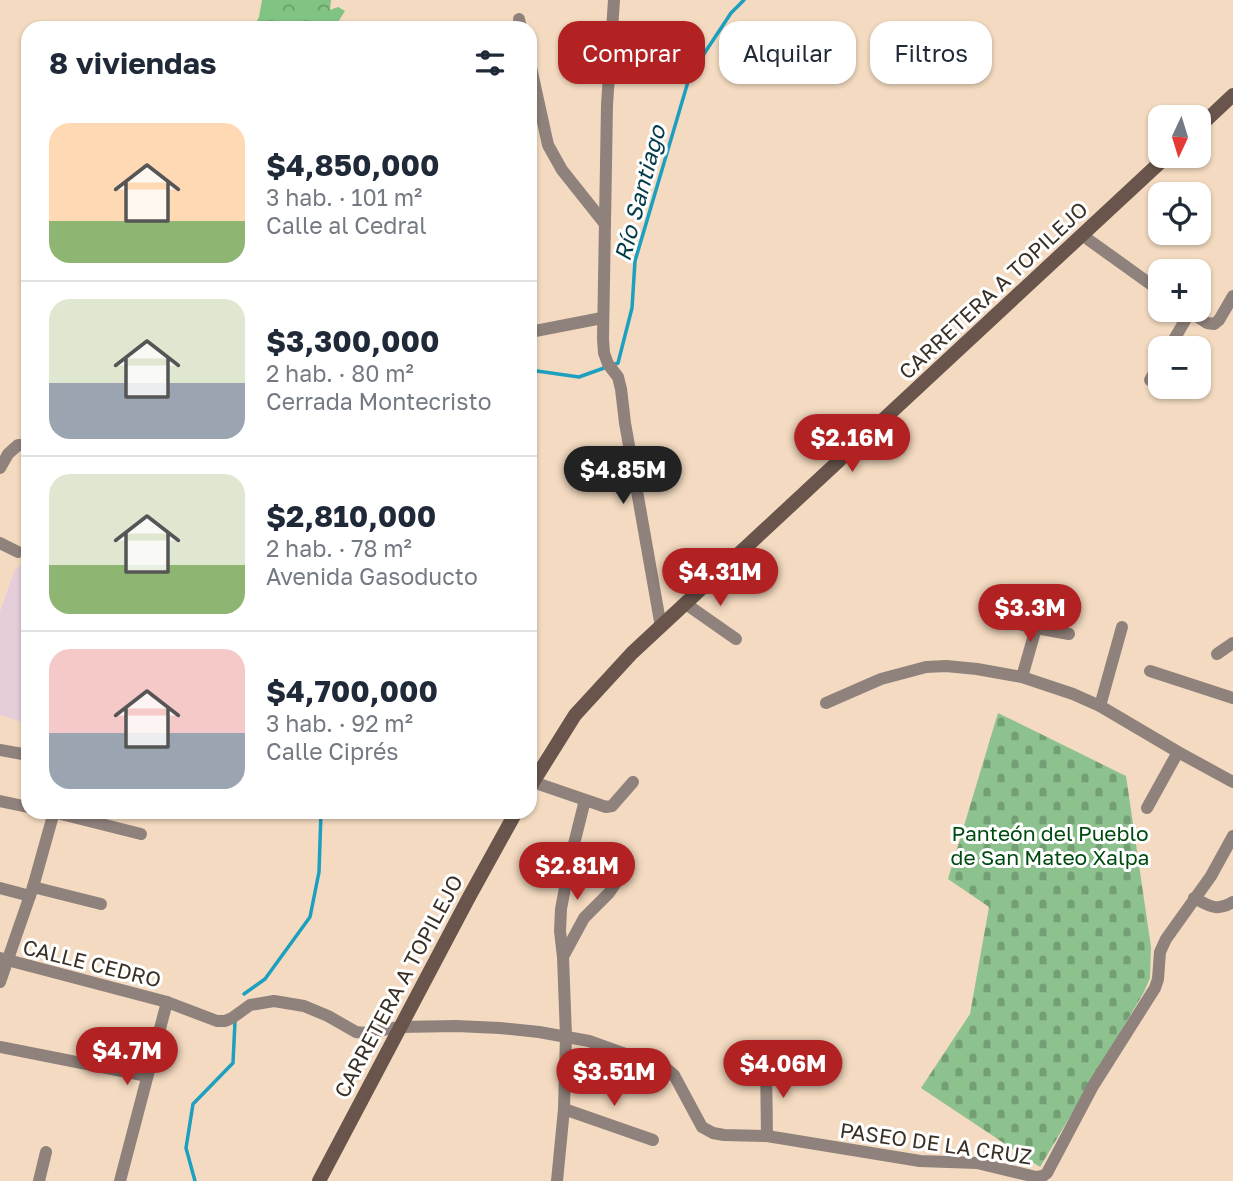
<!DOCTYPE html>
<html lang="es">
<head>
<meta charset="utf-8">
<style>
	body { margin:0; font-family:"Golos Text",sans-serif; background:#f6f6f7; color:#1f2937; height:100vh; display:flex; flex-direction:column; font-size:26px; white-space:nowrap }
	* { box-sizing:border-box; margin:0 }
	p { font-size:23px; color:#747a83 }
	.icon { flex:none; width:38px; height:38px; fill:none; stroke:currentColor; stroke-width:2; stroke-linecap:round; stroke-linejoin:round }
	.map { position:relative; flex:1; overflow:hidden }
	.details { position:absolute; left:21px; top:21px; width:516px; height:798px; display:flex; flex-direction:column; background:#fff; border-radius:21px; box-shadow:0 2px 5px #0004 }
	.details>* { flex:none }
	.guide { position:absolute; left:558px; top:21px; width:569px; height:63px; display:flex; gap:14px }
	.needle { width:46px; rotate:184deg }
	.tools { position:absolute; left:1148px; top:105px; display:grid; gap:14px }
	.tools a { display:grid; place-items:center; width:63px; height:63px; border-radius:14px; background:#fff; box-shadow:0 2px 5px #0004; font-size:35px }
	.price { position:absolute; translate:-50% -60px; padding:0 16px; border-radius:24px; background:#b32223; color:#fff; font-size:23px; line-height:46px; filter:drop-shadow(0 2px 4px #0008) }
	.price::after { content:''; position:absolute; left:50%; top:42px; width:21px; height:16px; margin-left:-10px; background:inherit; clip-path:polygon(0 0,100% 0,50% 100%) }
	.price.on { background:#222; color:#fff }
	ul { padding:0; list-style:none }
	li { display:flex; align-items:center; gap:21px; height:175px; padding:0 28px }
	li+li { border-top:2px solid #e0e1e3 }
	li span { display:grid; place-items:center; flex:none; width:196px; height:140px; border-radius:21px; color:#555 }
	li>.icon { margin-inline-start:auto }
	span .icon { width:84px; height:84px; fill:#fffc; stroke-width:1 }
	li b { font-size:30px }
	h2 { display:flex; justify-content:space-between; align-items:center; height:84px; padding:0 28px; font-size:30px }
	.chip { padding:0 24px; border-radius:21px; background:#fff; box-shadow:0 2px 5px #0004; font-size:24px; line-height:63px }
	.chip.on { background:#b32223; color:#fff }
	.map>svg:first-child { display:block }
	.education { fill:#e5ceda }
	.forest { fill:url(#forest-crowns) }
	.cemetery { fill:url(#cemetery-stones) }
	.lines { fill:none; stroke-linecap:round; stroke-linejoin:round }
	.stream { stroke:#1da0c0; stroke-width:3.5 }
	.street { stroke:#8f817b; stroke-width:12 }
	.secondary { stroke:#69554c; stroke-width:14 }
	.labels { text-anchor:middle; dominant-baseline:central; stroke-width:6; stroke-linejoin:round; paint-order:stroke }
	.street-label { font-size:21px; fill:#3a3026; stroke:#fff }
	.park-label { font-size:21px; fill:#004c10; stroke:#fff }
	.water-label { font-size:23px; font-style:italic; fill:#033b48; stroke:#fff }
</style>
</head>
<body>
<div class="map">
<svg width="1233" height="1181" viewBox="0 0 1233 1181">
	<defs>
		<pattern id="forest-crowns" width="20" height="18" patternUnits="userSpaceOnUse" patternTransform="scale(1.75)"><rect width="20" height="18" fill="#80c383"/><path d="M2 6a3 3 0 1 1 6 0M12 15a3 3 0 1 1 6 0" fill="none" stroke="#6a9f6b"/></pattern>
		<pattern id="cemetery-stones" width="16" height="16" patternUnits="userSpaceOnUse" patternTransform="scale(1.75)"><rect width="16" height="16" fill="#8dc28e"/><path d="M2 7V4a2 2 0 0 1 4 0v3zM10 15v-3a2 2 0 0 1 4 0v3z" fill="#749e74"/></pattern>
	</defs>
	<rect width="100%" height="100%" fill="#f3dac0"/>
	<path class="education" d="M28 562V724L0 715V612L15 569Z"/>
	<path class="forest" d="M262 0H331L330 10 338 7 345 11 338 22 340 28H253L259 17Z"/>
	<path class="cemetery" d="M998 713 1126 776 1151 947 1150 978 1144 992 1040 1167 921 1088 970 1014 989 907 948 879Z"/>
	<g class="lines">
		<g class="stream">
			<path d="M530 370 579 377 618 363 632 308 635 261 690 75 731 13 744 0"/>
			<path d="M244 994 265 979 310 917 319 872 321 812"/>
			<path d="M195 1181 186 1148 193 1104 233 1063 235 1021"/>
		</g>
		<g class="street">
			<path d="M614 0 607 105 603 339 604 353 608 364 618 377 621 389 625 423 661 627"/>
			<path d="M519 19 521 28"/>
			<path d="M530 63 548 145 562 170 605 224"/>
			<path d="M1082 235 1160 291"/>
			<path d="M1187 310 1207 323 1214 324 1219 320 1233 296"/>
			<path d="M530 332 602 318"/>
			<path d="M1169 348 1190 312"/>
			<path d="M1150 380 1160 363"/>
			<path d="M0 468 8 454 18 445H28"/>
			<path d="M0 543 18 552"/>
			<path d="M686 604 736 639"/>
			<path d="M998 619 1036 628 1069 634"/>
			<path d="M1217 654 1233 643"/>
			<path d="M1150 671 1233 698"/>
			<path d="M1022 677 1036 628"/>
			<path d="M826 703 881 679 926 667 946 666 977 669 1022 677 1073 694 1100 706 1178 752 1233 782"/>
			<path d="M1100 706 1122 627"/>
			<path d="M0 750 28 755"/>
			<path d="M533 782 606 807 612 806 633 782"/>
			<path d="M0 801 28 807"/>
			<path d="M1147 808 1178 752"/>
			<path d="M53 812 141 834"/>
			<path d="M33 887 101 904"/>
			<path d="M0 888 30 896"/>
			<path d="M1194 898C1210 906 1216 912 1233 902"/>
			<path d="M564 955 584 918 609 893 626 868"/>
			<path d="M0 958 167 1002 217 1021H225L232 1018 250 1005 274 1001 304 1006 328 1016 356 1032 364 1033 400 1027 456 1026 500 1028 539 1032 589 1041 667 1069 674 1075 702 1127 713 1133 724 1135 767 1136 920 1161 977 1163 1036 1177 1043 1176 1047 1173 1093 1086 1155 988 1158 979 1160 952 1166 939 1211 876 1233 836"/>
			<path d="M0 982 33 887 54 812"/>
			<path d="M0 1047 147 1076"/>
			<path d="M766 1064 767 1136"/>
			<path d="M564 1109 653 1140"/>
			<path d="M39 1181 46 1152"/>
			<path d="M120 1181 167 1002"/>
			<path d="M557 1181 564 1109 566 1036 563 957 560 931 561 909 571 856 585 800"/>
		</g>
		<g class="secondary">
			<path d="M1199 127 1233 95"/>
			<path d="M530 787 575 715 632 653 1167 156"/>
			<path d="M319 1181 468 899 516 812"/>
		</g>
	</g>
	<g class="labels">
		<g class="street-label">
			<text transform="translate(993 290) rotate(-43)">CARRETERA A TOPILEJO</text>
			<text transform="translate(92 963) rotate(14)">CALLE CEDRO</text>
			<text transform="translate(398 986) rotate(-62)">CARRETERA A TOPILEJO</text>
			<text transform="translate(936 1143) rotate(8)">PASEO DE LA CRUZ</text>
		</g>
		<g class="park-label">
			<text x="1050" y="833">Panteón del Pueblo<tspan x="1050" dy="24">de San Mateo Xalpa</tspan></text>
		</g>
		<g class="water-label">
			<text transform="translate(639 193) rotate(-75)">Río Santiago</text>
		</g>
	</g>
</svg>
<div class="tools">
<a><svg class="needle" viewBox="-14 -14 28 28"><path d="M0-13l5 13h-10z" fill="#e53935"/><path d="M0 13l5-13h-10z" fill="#747a83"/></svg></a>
<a><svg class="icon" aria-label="locate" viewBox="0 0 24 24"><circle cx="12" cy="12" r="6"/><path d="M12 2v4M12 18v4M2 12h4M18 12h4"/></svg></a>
<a>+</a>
<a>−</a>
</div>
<b class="price" style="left:852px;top:474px">$2.16M</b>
<b class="price on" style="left:623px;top:506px">$4.85M</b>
<b class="price" style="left:720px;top:608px">$4.31M</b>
<b class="price" style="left:1030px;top:644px">$3.3M</b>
<b class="price" style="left:577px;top:902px">$2.81M</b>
<b class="price" style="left:127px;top:1087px">$4.7M</b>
<b class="price" style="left:783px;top:1100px">$4.06M</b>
<b class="price" style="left:614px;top:1108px">$3.51M</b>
<div class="guide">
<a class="chip on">Comprar</a>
<a class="chip">Alquilar</a>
<a class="chip">Filtros</a>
</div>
<section class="details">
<h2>8 viviendas<svg class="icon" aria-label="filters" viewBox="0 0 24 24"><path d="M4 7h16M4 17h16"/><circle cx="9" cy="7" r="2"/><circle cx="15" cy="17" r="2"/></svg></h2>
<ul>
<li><span style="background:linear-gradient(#ffd9b3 70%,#8fb573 0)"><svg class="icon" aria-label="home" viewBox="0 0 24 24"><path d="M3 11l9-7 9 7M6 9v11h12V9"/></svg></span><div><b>$4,850,000</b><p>3 hab. · 101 m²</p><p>Calle al Cedral</p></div></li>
<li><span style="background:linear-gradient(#dfe7d0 60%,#9aa5b1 0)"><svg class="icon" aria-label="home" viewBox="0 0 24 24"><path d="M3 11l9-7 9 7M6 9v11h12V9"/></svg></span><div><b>$3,300,000</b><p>2 hab. · 80 m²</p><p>Cerrada Montecristo</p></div></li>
<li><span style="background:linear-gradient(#dfe7d0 65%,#8fb573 0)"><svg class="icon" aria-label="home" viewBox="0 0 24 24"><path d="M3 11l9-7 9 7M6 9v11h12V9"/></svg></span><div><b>$2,810,000</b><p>2 hab. · 78 m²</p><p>Avenida Gasoducto</p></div></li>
<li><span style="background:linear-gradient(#f6c9c9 60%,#9aa5b1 0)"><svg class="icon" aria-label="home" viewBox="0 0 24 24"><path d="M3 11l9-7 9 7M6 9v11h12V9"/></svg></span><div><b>$4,700,000</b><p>3 hab. · 92 m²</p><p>Calle Ciprés</p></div></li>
</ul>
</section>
</div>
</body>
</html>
